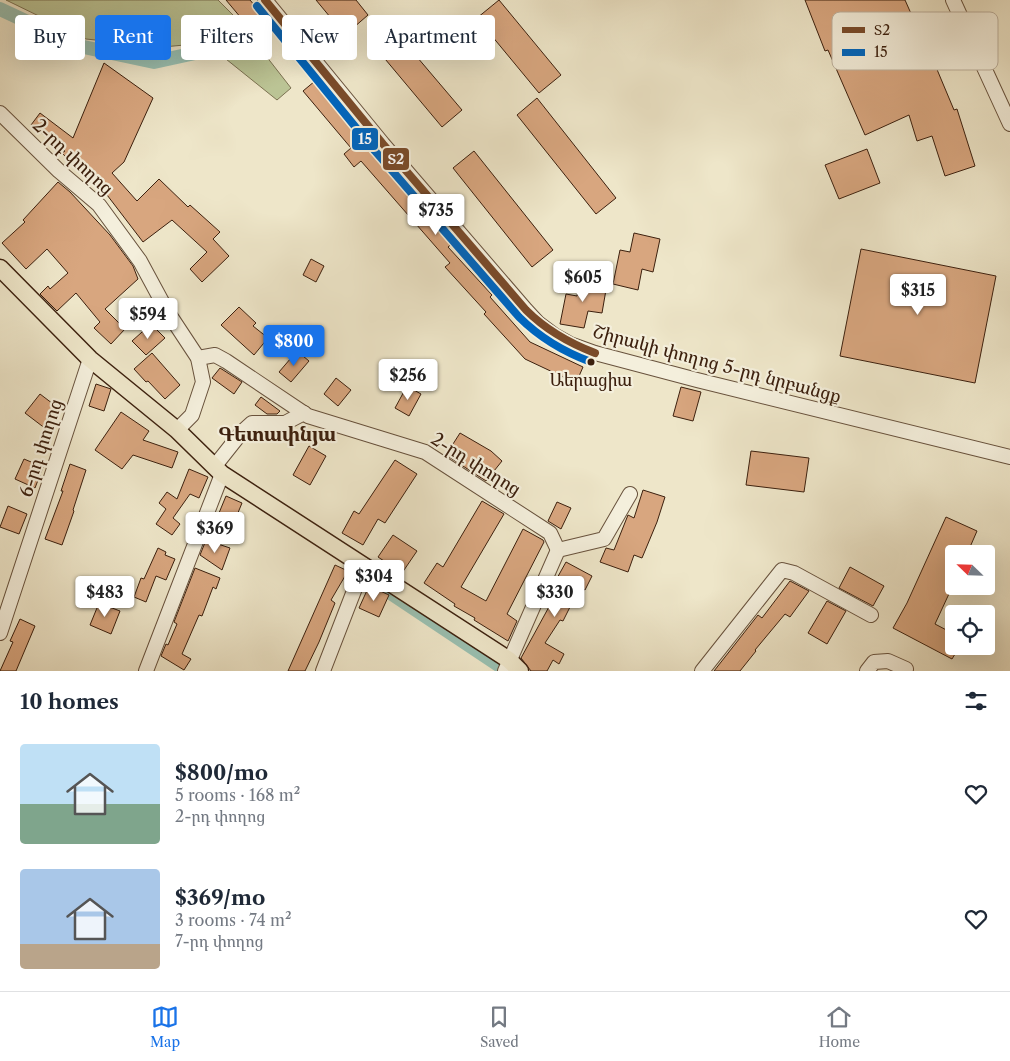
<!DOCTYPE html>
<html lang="en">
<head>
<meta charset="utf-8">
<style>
	body { margin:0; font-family:"Libre Caslon Text","Noto Serif Armenian",serif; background:#f2f2f3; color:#1f2937; height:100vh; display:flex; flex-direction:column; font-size:19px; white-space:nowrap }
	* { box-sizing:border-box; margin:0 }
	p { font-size:16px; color:#747a83 }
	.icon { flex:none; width:28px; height:28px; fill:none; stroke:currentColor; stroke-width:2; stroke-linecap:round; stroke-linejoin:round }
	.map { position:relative; height:671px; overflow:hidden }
	.drawer { display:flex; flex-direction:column; background:#fff; flex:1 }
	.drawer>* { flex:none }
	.top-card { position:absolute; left:15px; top:15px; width:500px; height:45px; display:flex; gap:10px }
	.needle { width:32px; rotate:293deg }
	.fabs { position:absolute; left:945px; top:545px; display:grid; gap:10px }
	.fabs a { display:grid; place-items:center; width:50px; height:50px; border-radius:5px; background:#fff; box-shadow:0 5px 20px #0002; font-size:25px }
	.price { position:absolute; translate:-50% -42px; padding:0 11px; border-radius:5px; background:#fff; color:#222; font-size:16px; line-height:32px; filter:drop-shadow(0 1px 2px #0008) }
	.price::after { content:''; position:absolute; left:50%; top:30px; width:15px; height:11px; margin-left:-8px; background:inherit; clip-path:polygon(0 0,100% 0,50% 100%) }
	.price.selected { background:#1a73e8; color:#fff }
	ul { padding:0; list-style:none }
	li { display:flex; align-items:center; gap:15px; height:125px; padding:0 20px }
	li span { display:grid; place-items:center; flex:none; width:140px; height:100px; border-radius:5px; color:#555 }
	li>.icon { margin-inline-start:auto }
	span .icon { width:60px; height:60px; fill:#fffc; stroke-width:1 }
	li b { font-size:21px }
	h2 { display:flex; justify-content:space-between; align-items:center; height:60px; padding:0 20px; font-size:21px }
	.pill { padding:0 18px; border-radius:5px; background:#fff; box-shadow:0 5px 20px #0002; font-size:18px; line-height:45px }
	.pill.selected { background:#1a73e8; color:#fff }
	.menu { display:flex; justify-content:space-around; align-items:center; height:70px; border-top:1px solid #e0e1e3; background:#fff; font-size:14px; color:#747a83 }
	.menu a { display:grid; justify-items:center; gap:2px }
	.menu .selected { color:#1a73e8 }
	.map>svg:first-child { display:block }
	.green { fill:#bbc495; stroke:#7c7252 }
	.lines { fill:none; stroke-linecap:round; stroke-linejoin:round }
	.canal { stroke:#9ac0b1; stroke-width:14 }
	.building { fill:#d8a67f; stroke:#3c200e }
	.minor-casing { stroke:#68523d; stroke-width:16 }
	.major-casing { stroke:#3c200e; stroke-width:19 }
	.minor { stroke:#f4efdc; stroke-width:14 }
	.major { stroke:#eee6c9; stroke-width:16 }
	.bus-1-casing { stroke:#f4efdc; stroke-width:11 }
	.bus-2-casing { stroke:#f4efdc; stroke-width:11 }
	.bus-1 { stroke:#7a4b2a; stroke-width:8 }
	.bus-2 { stroke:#0065bd; stroke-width:8 }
	.bus-dot { fill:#3c200e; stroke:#f4efdc; stroke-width:2 }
	.labels { text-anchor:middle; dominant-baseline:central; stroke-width:4.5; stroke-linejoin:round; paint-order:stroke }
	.bus-label { font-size:17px; fill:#3c200e; stroke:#f4efdc }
	.street-label { font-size:18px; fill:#3c200e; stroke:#f4efdc }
	.quarter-label { font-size:20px; font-weight:bold; fill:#3c200e; stroke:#f4efdc }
	.key { fill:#f4efdc; stroke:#bdb19e; stroke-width:1 }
	.key-label { font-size:14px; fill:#3c200e }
	.line-badge { stroke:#f4efdc; stroke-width:2 }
	.badge-label { font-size:14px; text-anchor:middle; font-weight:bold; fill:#fff }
</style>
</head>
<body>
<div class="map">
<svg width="1010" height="671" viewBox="0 0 1010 671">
	<rect width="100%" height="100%" fill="#eee6c9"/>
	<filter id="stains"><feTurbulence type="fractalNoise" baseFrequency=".004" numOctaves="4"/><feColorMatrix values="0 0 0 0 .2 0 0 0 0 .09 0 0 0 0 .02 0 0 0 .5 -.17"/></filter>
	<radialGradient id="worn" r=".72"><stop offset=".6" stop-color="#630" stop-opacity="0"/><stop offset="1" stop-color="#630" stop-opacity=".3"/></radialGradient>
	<path class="green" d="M6 0H218L238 20 291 88 277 100 206 43 163 47 86 39Z"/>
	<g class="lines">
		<g class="canal">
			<path d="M0 9 79 46 154 62 209 50"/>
			<path d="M368 578 503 668"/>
		</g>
	</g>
	<g class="building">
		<path d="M226 0H250L266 19 252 31Z"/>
		<path d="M316 0H356L368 15 345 35Z"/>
		<path d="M499 0 561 75 539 93 477 18Z"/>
		<path d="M805 0H905L913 18 915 17 954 110 957 109 975 166 945 176 932 136 917 141 909 115 865 135 828 50 825 51Z"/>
		<path d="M389 24 462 110 442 127 370 41Z"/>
		<path d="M104 63 153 98 124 162 112 173 137 201 159 179 188 207 190 205 220 232 213 239 229 256 202 282 190 269 207 252 172 220 143 242 104 191 98 186 96 188 62 153 65 151 31 125 40 113 73 138Z"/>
		<path d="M315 81 454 242 448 247 492 295 490 297 530 342 583 367 576 383 525 359 484 314 486 312 445 267 450 263 361 161 354 167 344 154 351 148 303 91Z"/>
		<path d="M537 98 616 198 596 214 517 115Z"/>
		<path d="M867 149 880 183 839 199 825 165Z"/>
		<path d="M474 151 553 250 532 267 453 168Z"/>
		<path d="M58 182 70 192 110 235 133 266 138 279 105 309 125 329 111 344 94 328 100 322 76 293 57 311 40 294 48 286 50 289 68 273 47 249 26 269 2 243 25 222 23 220Z"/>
		<path d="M634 233 660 239 653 272 642 269 638 290 613 284 620 250 630 252Z"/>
		<path d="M861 249 996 276 975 383 840 356Z"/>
		<path d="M311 259 324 266 316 282 303 275Z"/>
		<path d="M580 279 607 284 602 313 588 311 584 328 560 324 566 294 577 296Z"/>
		<path d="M239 307 256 323 253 326 268 338 254 355 221 325Z"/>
		<path d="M151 324 165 338 146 355 132 341Z"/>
		<path d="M297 351 309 361 291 382 279 372Z"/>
		<path d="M152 353 180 385 165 399 148 381 146 382 134 369Z"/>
		<path d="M220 368 242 382 234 394 212 378Z"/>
		<path d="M336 378 351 390 338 406 324 394Z"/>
		<path d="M96 384 111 389 104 411 89 406Z"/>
		<path d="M407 386 421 394 409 416 395 408Z"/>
		<path d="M681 387 701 392 693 421 673 416Z"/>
		<path d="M40 394 61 410 46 429 25 413Z"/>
		<path d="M261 397 280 411 277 414H267L255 405Z"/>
		<path d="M121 412 149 431 143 440 178 452 172 468 133 455 122 469 95 450Z"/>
		<path d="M460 433 491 451 502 461 486 481 446 455Z"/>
		<path d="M309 446 326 456 310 485 293 475Z"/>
		<path d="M751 451 809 458 804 492 746 485Z"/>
		<path d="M24 459 43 467 35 488 15 479Z"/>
		<path d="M395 460 417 474 385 523 378 519 363 545 342 533 354 511 359 514Z"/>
		<path d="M70 464 86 470 73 510 74 511 62 545 45 539 63 491H61Z"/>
		<path d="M189 469 208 477 199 498 190 494 173 518 180 524 172 535 156 524 166 509 159 503 167 492 177 499Z"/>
		<path d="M643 490 665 497 657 522 642 558 634 555 628 572 600 562 606 548 614 550 628 515 634 518Z"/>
		<path d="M226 496 242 503 235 520 219 513Z"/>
		<path d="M482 501 504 514 461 587 486 601 523 529 543 540 544 542 507 614 517 621 508 641 474 620 475 618 454 606 455 604 424 583 437 563 443 567Z"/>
		<path d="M557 502 571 508 561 529 548 521Z"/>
		<path d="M8 506 27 514 19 534 0 527Z"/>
		<path d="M946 517 977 531 967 554H954V583L935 624 954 634V646H960L952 659 893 628 907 603Z"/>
		<path d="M393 535 417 551 402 573 378 557Z"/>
		<path d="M206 540 230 548 222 570 200 555Z"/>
		<path d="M158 548 166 552 165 555 175 559 166 580 156 576 146 602 134 597 141 578 144 579Z"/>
		<path d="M566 562 592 576 585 590 580 587 563 621 560 620 545 643 564 654 559 664 553 660 547 671H531L521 658 556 594 550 590 555 579 556 580Z"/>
		<path d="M335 565 348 571 331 600 335 603 319 642 305 671H288Z"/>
		<path d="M850 567 884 586 873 606 839 588Z"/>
		<path d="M195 568 220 578 216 589 213 587 202 616 199 615 182 654 191 659 184 670 161 656 166 644 168 645 177 624 174 622Z"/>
		<path d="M790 581 809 591 790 617 785 614 755 650 756 651 740 671H714L758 615 762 618Z"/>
		<path d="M369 586 389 595 379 617 359 608Z"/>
		<path d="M827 601 846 611 827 644 808 633Z"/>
		<path d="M99 603 120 611 111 634 90 625Z"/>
		<path d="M20 619 35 626 16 671H0L13 642 10 641Z"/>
	</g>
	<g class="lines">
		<defs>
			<g id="minor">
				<path d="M265 0 383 144 526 310 538 323 554 335 570 344 595 353 697 380 1010 457"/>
				<path d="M953 0 1010 124"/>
				<path d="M0 113 59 171 99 205 140 261 167 311 198 358 203 382 192 415 177 430"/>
				<path d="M198 358 215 355 226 361 308 416 425 452 550 533 558 550"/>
				<path d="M214 467 241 433 252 423H285L304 413"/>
				<path d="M0 633 90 359"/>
				<path d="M146 671 222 474"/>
				<path d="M323 671 364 565"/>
				<path d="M505 671 558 550 604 539 630 494"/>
				<path d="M702 671 782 570 794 573 871 615"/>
				<path d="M867 671 874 662 888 661 906 669"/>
			</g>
			<path id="major" d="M0 268 90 359 177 430 222 474 509 660 520 671"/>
		</defs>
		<use href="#minor" class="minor-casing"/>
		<use href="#major" class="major-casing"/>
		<use href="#minor" class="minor"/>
		<use href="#major" class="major"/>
		<defs>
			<path id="bus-1" d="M265 0 383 144 526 310C546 330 569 343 595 353"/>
			<path id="bus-2" d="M257 6 375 151 519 317C540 338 564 352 591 362"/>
		</defs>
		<use href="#bus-1" class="bus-1-casing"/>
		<use href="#bus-2" class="bus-2-casing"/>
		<use href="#bus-1" class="bus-1"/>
		<use href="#bus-2" class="bus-2"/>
	</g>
	<circle class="bus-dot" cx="591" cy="362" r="4.5"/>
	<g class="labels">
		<g class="bus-label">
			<text x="591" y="380">Աերացիա</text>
		</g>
		<g class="street-label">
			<text transform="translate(73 157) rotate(43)">2-րդ փողոց</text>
			<text transform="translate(717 364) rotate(15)">Շիրակի փողոց 5-րդ նրբանցք</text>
			<text transform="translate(41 448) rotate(-72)">6-րդ փողոց</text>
			<text transform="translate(476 464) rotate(32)">2-րդ փողոց</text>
		</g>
		<g class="quarter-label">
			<text x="277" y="434">Գետափնյա</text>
		</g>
	</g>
	<rect x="832" y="12" width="166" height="58" rx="8" class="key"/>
	<rect x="842" y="27" width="23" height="6" fill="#7a4b2a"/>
	<rect x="842" y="49" width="23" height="7" fill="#0065bd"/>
	<g class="key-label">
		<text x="874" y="35">Տ2</text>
		<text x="874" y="57">15</text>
	</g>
	<g class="line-badge">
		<rect x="351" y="127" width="28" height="24" rx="5" fill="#0065bd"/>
		<rect x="382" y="147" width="28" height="24" rx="5" fill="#7a4b2a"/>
	</g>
	<g class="badge-label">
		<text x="365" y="144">15</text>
		<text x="396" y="164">Տ2</text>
	</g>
	<rect width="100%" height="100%" filter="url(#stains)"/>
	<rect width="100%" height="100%" fill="url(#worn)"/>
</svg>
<div class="fabs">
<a><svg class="needle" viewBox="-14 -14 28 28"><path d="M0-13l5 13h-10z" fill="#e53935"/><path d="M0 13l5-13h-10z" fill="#747a83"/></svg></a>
<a><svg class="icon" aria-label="locate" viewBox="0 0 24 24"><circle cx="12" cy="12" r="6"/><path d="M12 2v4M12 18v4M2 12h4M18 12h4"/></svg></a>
</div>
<b class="price" style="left:436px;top:236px">$735</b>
<b class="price" style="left:583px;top:303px">$605</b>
<b class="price" style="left:918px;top:316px">$315</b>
<b class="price" style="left:148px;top:340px">$594</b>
<b class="price selected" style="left:294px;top:367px">$800</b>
<b class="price" style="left:408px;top:401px">$256</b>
<b class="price" style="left:215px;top:554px">$369</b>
<b class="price" style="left:374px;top:602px">$304</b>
<b class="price" style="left:105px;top:618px">$483</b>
<b class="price" style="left:555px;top:618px">$330</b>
<div class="top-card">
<a class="pill">Buy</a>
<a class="pill selected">Rent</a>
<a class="pill">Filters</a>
<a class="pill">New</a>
<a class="pill">Apartment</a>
</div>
</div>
<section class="drawer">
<h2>10 homes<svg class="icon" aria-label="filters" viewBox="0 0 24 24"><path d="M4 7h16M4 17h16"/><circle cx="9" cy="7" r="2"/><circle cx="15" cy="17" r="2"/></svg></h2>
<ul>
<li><span style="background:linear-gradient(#bfe0f5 60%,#7fa58c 0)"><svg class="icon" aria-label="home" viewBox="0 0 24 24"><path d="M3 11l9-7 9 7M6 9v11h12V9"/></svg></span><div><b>$800/mo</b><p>5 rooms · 168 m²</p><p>2-րդ փողոց</p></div><svg class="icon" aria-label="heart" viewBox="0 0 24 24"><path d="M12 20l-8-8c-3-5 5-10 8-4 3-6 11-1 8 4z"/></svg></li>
<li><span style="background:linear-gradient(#a9c7e8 75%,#b9a48a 0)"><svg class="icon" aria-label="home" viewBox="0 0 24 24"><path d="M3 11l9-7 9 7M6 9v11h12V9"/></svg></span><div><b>$369/mo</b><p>3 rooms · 74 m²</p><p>7-րդ փողոց</p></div><svg class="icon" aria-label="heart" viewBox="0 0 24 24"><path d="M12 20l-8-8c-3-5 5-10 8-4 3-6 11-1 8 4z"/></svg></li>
</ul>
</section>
<nav class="menu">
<a class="selected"><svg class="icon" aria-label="map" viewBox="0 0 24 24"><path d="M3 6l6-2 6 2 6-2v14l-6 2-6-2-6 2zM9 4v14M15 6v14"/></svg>Map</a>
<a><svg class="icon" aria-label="saved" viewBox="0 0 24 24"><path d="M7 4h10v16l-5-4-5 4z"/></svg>Saved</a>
<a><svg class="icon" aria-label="home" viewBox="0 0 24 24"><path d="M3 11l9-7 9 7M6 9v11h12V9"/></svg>Home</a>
</nav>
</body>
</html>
